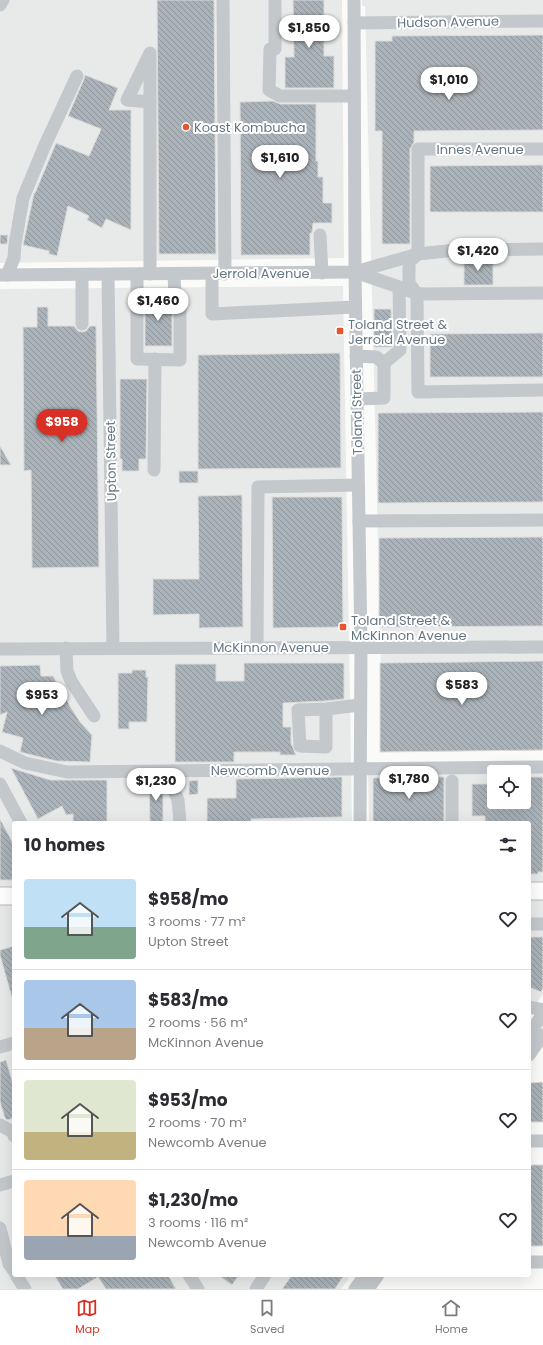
<!DOCTYPE html>
<html lang="en">
<head>
<meta charset="utf-8">
<style>
	body { margin:0; font-family:Poppins,sans-serif; background:#f7f7f7; color:#2b2b33; height:100vh; display:flex; flex-direction:column; font-size:15px; white-space:nowrap }
	* { box-sizing:border-box; margin:0 }
	p { font-size:13px; color:#7c7c81 }
	.icon { flex:none; width:22px; height:22px; fill:none; stroke:currentColor; stroke-width:2; stroke-linecap:round; stroke-linejoin:round }
	.map { position:relative; flex:1; overflow:hidden }
	.side { position:absolute; left:12px; top:821px; width:519px; height:456px; display:flex; flex-direction:column; background:#fff; border-radius:4px; box-shadow:0 4px 16px #0002 }
	.side>* { flex:none }
	.fabs { position:absolute; left:487px; top:765px; display:grid; gap:8px }
	.fabs a { display:grid; place-items:center; width:44px; height:44px; border-radius:4px; background:#fff; box-shadow:0 4px 16px #0002; font-size:20px }
	.price { position:absolute; translate:-50% -34px; padding:0 9px; border-radius:14px; background:#fff; color:#222; font-size:13px; line-height:26px; filter:drop-shadow(0 1px 2px #0008) }
	.price::after { content:''; position:absolute; left:50%; top:24px; width:12px; height:9px; margin-left:-6px; background:inherit; clip-path:polygon(0 0,100% 0,50% 100%) }
	.price.current { background:#d93025; color:#fff }
	ul { padding:0; list-style:none }
	li { display:flex; align-items:center; gap:12px; height:100px; padding:0 12px }
	li+li { border-top:1px solid #e1e1e2 }
	li span { display:grid; place-items:center; flex:none; width:112px; height:80px; border-radius:4px; color:#555 }
	li>.icon { margin-inline-start:auto }
	span .icon { width:48px; height:48px; fill:#fffc; stroke-width:1 }
	li b { font-size:17px }
	h2 { display:flex; justify-content:space-between; align-items:center; height:48px; padding:0 12px; font-size:17px }
	.tabs { display:flex; justify-content:space-around; align-items:center; height:56px; border-top:1px solid #e1e1e2; background:#fff; font-size:11px; color:#7c7c81 }
	.tabs a { display:grid; justify-items:center; gap:2px }
	.tabs .current { color:#d93025 }
	.map>svg:first-child { display:block }
	.built { fill:#e8e9e9; fill-rule:evenodd }
	.building { fill:url(#building-back-hatch); stroke:#dcdcda }
	.lines { fill:none; stroke-linecap:round; stroke-linejoin:round }
	.major-casing { stroke:#b5babe; stroke-width:19 }
	.minor { stroke:#c3c8cc; stroke-width:13 }
	.major { stroke:#fff; stroke-width:17 }
	.poi-dot { fill:#e4572e; stroke:#fff; stroke-width:1.5 }
	.labels { text-anchor:middle; dominant-baseline:central; stroke-width:4; stroke-linejoin:round; paint-order:stroke }
	.street-label { font-size:13px; fill:#657683; stroke:#fff }
	.poi-label { font-size:13px; fill:#657683; stroke:#fff; text-anchor:start }
</style>
</head>
<body>
<div class="map">
<svg width="543" height="1289" viewBox="0 0 543 1289">
	<defs>
		<pattern id="building-back-hatch" width="6" height="6" patternUnits="userSpaceOnUse"><rect width="6" height="6" fill="#aab3b9"/><path d="M-1 5l2 2M0 0l6 6M5-1l2 2" fill="none" stroke="#8e969c"/></pattern>
	</defs>
	<rect width="100%" height="100%" fill="#fafaf8"/>
	<g class="built">
		<path d="M0 0H342L344 258 0 263Z"/>
		<path d="M362 0H543V751H383L365 6H362Z"/>
		<path d="M343 286 352 823H14V887H0V289Z"/>
		<path d="M368 772H543V994L529 1015V823H369ZM494 772H524V802H494Z"/>
		<path d="M0 901H14V1275H351L341 1289H0Z"/>
	</g>
	<g class="building">
		<path d="M157 0H214L216 254H159Z"/>
		<path d="M293 0H324V56H334V88H285V57H294Z"/>
		<path d="M543 35V130L414 131V142L410 149V244H382V131H375V41H392V36Z"/>
		<path d="M85 75 118 88 109 110H131V230L106 219 102 228 87 220 89 216 68 206 57 256 49 254V251L23 245 34 193H35L56 143 89 156 101 129 68 116 84 79Z"/>
		<path d="M273 101 280 104H316V161H318V177H323V203H332V223H313L312 233H310V255H241L240 102Z"/>
		<path d="M543 165V212H430V166Z"/>
		<path d="M0 235H8L7 244H0Z"/>
		<rect x="464" y="260" width="29" height="25"/>
		<path d="M145 298H167L172 307V346H145Z"/>
		<path d="M37 307H48V326H74L78 331 82 332 86 331 90 326H96L99 567 32 568 31 470 24 471 23 327H37Z"/>
		<path d="M374 309H391L392 346 391 347H374Z"/>
		<path d="M543 333V377H430V334Z"/>
		<path d="M340 353 341 468 198 469V355Z"/>
		<path d="M120 379H147L146 459H139V471H122V459H120Z"/>
		<path d="M543 412V502L378 503V413Z"/>
		<path d="M0 446 11 465H0Z"/>
		<rect x="179" y="471" width="19" height="12"/>
		<path d="M242 495 243 627 199 628V614L153 615V579H199L198 496Z"/>
		<path d="M272 497H342L343 627 273 628Z"/>
		<path d="M543 537V626L379 627V538Z"/>
		<path d="M543 661V750L380 752V663Z"/>
		<path d="M244 663H344V699L325 701 283 703V727H291V743L296 755H280V752H234V762H175V664H216V681H244Z"/>
		<path d="M40 665 41 676H53L71 708 80 722 92 735 90 762 56 761 20 752 23 738 2 732 7 712 0 715V666Z"/>
		<path d="M132 670H146V677H148L147 722H129V729H118V673H132Z"/>
		<path d="M11 768 50 780H107V823H73V814L66 815 62 806 38 819Z"/>
		<path d="M342 777V817L251 819V823H207V798H236V779Z"/>
		<path d="M444 777V823H373V778Z"/>
		<path d="M524 777H543V872H538V874H529V823H485V816H472V784H494V802H524Z"/>
		<path d="M198 780V794L189 795V781Z"/>
		<path d="M149 781H163V823H150Z"/>
		<path d="M0 819 14 845V880H0Z"/>
		<path d="M529 937H543V988L541 992 529 987Z"/>
		<path d="M14 946V998H12L0 955V950Z"/>
		<path d="M6 1060 14 1087V1118L7 1120 5 1118 0 1102V1062Z"/>
		<path d="M543 1082V1122H529V1083Z"/>
		<path d="M529 1165H543V1246H531V1203H529Z"/>
		<path d="M54 1275H168L176 1289H106L98 1277 78 1289H63Z"/>
		<path d="M218 1275H239L232 1285Z"/>
		<path d="M292 1275H344L335 1289H282Z"/>
	</g>
	<g class="lines">
		<defs>
			<g id="major">
				<path d="M529 891H543"/>
				<path d="M0 896H14"/>
			</g>
		</defs>
		<use href="#major" class="major-casing"/>
		<g class="minor">
			<path d="M223 0 225 274"/>
			<path d="M275 0V49H270L269 90 280 96H354"/>
			<path d="M354 0 355 272 361 647 360 823"/>
			<path d="M0 5 3 0"/>
			<path d="M354 23 543 21"/>
			<path d="M150 53V274"/>
			<path d="M148 57 127 100 150 102"/>
			<path d="M543 149H418V254L409 262V283L417 294 418 392 543 390"/>
			<path d="M320 235 322 273"/>
			<path d="M355 272 399 287 417 294 543 293"/>
			<path d="M212 274V314L355 307"/>
			<path d="M0 275 355 272 418 254 456 250 543 249"/>
			<path d="M7 275 14 258 15 244 23 198 45 145 77 76"/>
			<path d="M108 275 113 648"/>
			<path d="M137 275V359L180 360V305L175 296 174 274"/>
			<path d="M82 324V275"/>
			<path d="M356 356 376 357 384 363"/>
			<path d="M384 363 400 350 399 287"/>
			<path d="M357 399 384 398V363"/>
			<path d="M154 470 155 359"/>
			<path d="M359 521 543 520"/>
			<path d="M257 647 258 487 358 485"/>
			<path d="M66 648 67 671 71 681 94 716"/>
			<path d="M0 649 543 647"/>
			<path d="M326 709 298 710 300 746 326 747V709L360 705"/>
			<path d="M0 751 25 763 67 772 543 767"/>
			<path d="M172 771 173 788 178 800 180 823"/>
			<path d="M0 784 21 823"/>
			<path d="M452 823V781"/>
			<path d="M529 924H543"/>
			<path d="M529 1007 543 1010"/>
			<path d="M529 1034 543 1014"/>
			<path d="M0 1047 14 1043"/>
			<path d="M529 1055 543 1035"/>
			<path d="M0 1125 13 1132 14 1136"/>
			<path d="M529 1141H543"/>
			<path d="M0 1185 14 1181"/>
			<path d="M0 1228 9 1264 14 1271"/>
			<path d="M529 1262H543"/>
			<path d="M16 1275 25 1289"/>
			<path d="M189 1275 198 1289"/>
			<path d="M256 1289 265 1275"/>
			<path d="M355 1289 365 1275"/>
			<path d="M368 1289 378 1275"/>
		</g>
		<use href="#major" class="major"/>
	</g>
	<g class="poi-dot">
		<circle cx="186" cy="127" r="4"/>
		<rect x="336" y="327" width="8" height="8" rx="2"/>
		<rect x="339" y="623" width="8" height="8" rx="2"/>
	</g>
	<g class="labels">
		<g class="street-label">
			<text transform="translate(448 22) rotate(-1)">Hudson Avenue</text>
			<text x="480" y="149">Innes Avenue</text>
			<text x="261" y="273">Jerrold Avenue</text>
			<text transform="translate(357 412) rotate(-91)">Toland Street</text>
			<text transform="translate(111 461) rotate(-91)">Upton Street</text>
			<text x="271" y="647">McKinnon Avenue</text>
			<text x="270" y="770">Newcomb Avenue</text>
		</g>
		<g class="poi-label">
			<text x="194" y="127">Koast Kombucha</text>
			<text x="348" y="324">Toland Street &amp;<tspan x="348" dy="15">Jerrold Avenue</tspan></text>
			<text x="351" y="620">Toland Street &amp;<tspan x="351" dy="15">McKinnon Avenue</tspan></text>
		</g>
	</g>
</svg>
<div class="fabs">
<a><svg class="icon" aria-label="locate" viewBox="0 0 24 24"><circle cx="12" cy="12" r="6"/><path d="M12 2v4M12 18v4M2 12h4M18 12h4"/></svg></a>
</div>
<b class="price" style="left:309px;top:49px">$1,850</b>
<b class="price" style="left:449px;top:101px">$1,010</b>
<b class="price" style="left:280px;top:179px">$1,610</b>
<b class="price" style="left:478px;top:272px">$1,420</b>
<b class="price" style="left:158px;top:322px">$1,460</b>
<b class="price current" style="left:62px;top:443px">$958</b>
<b class="price" style="left:462px;top:706px">$583</b>
<b class="price" style="left:42px;top:716px">$953</b>
<b class="price" style="left:409px;top:800px">$1,780</b>
<b class="price" style="left:156px;top:802px">$1,230</b>
<section class="side">
<h2>10 homes<svg class="icon" aria-label="filters" viewBox="0 0 24 24"><path d="M4 7h16M4 17h16"/><circle cx="9" cy="7" r="2"/><circle cx="15" cy="17" r="2"/></svg></h2>
<ul>
<li><span style="background:linear-gradient(#bfe0f5 60%,#7fa58c 0)"><svg class="icon" aria-label="home" viewBox="0 0 24 24"><path d="M3 11l9-7 9 7M6 9v11h12V9"/></svg></span><div><b>$958/mo</b><p>3 rooms · 77 m²</p><p>Upton Street</p></div><svg class="icon" aria-label="heart" viewBox="0 0 24 24"><path d="M12 20l-8-8c-3-5 5-10 8-4 3-6 11-1 8 4z"/></svg></li>
<li><span style="background:linear-gradient(#a9c7e8 60%,#b9a48a 0)"><svg class="icon" aria-label="home" viewBox="0 0 24 24"><path d="M3 11l9-7 9 7M6 9v11h12V9"/></svg></span><div><b>$583/mo</b><p>2 rooms · 56 m²</p><p>McKinnon Avenue</p></div><svg class="icon" aria-label="heart" viewBox="0 0 24 24"><path d="M12 20l-8-8c-3-5 5-10 8-4 3-6 11-1 8 4z"/></svg></li>
<li><span style="background:linear-gradient(#dfe7d0 65%,#c2b280 0)"><svg class="icon" aria-label="home" viewBox="0 0 24 24"><path d="M3 11l9-7 9 7M6 9v11h12V9"/></svg></span><div><b>$953/mo</b><p>2 rooms · 70 m²</p><p>Newcomb Avenue</p></div><svg class="icon" aria-label="heart" viewBox="0 0 24 24"><path d="M12 20l-8-8c-3-5 5-10 8-4 3-6 11-1 8 4z"/></svg></li>
<li><span style="background:linear-gradient(#ffd9b3 70%,#9aa5b1 0)"><svg class="icon" aria-label="home" viewBox="0 0 24 24"><path d="M3 11l9-7 9 7M6 9v11h12V9"/></svg></span><div><b>$1,230/mo</b><p>3 rooms · 116 m²</p><p>Newcomb Avenue</p></div><svg class="icon" aria-label="heart" viewBox="0 0 24 24"><path d="M12 20l-8-8c-3-5 5-10 8-4 3-6 11-1 8 4z"/></svg></li>
</ul>
</section>
</div>
<nav class="tabs">
<a class="current"><svg class="icon" aria-label="map" viewBox="0 0 24 24"><path d="M3 6l6-2 6 2 6-2v14l-6 2-6-2-6 2zM9 4v14M15 6v14"/></svg>Map</a>
<a><svg class="icon" aria-label="saved" viewBox="0 0 24 24"><path d="M7 4h10v16l-5-4-5 4z"/></svg>Saved</a>
<a><svg class="icon" aria-label="home" viewBox="0 0 24 24"><path d="M3 11l9-7 9 7M6 9v11h12V9"/></svg>Home</a>
</nav>
</body>
</html>
